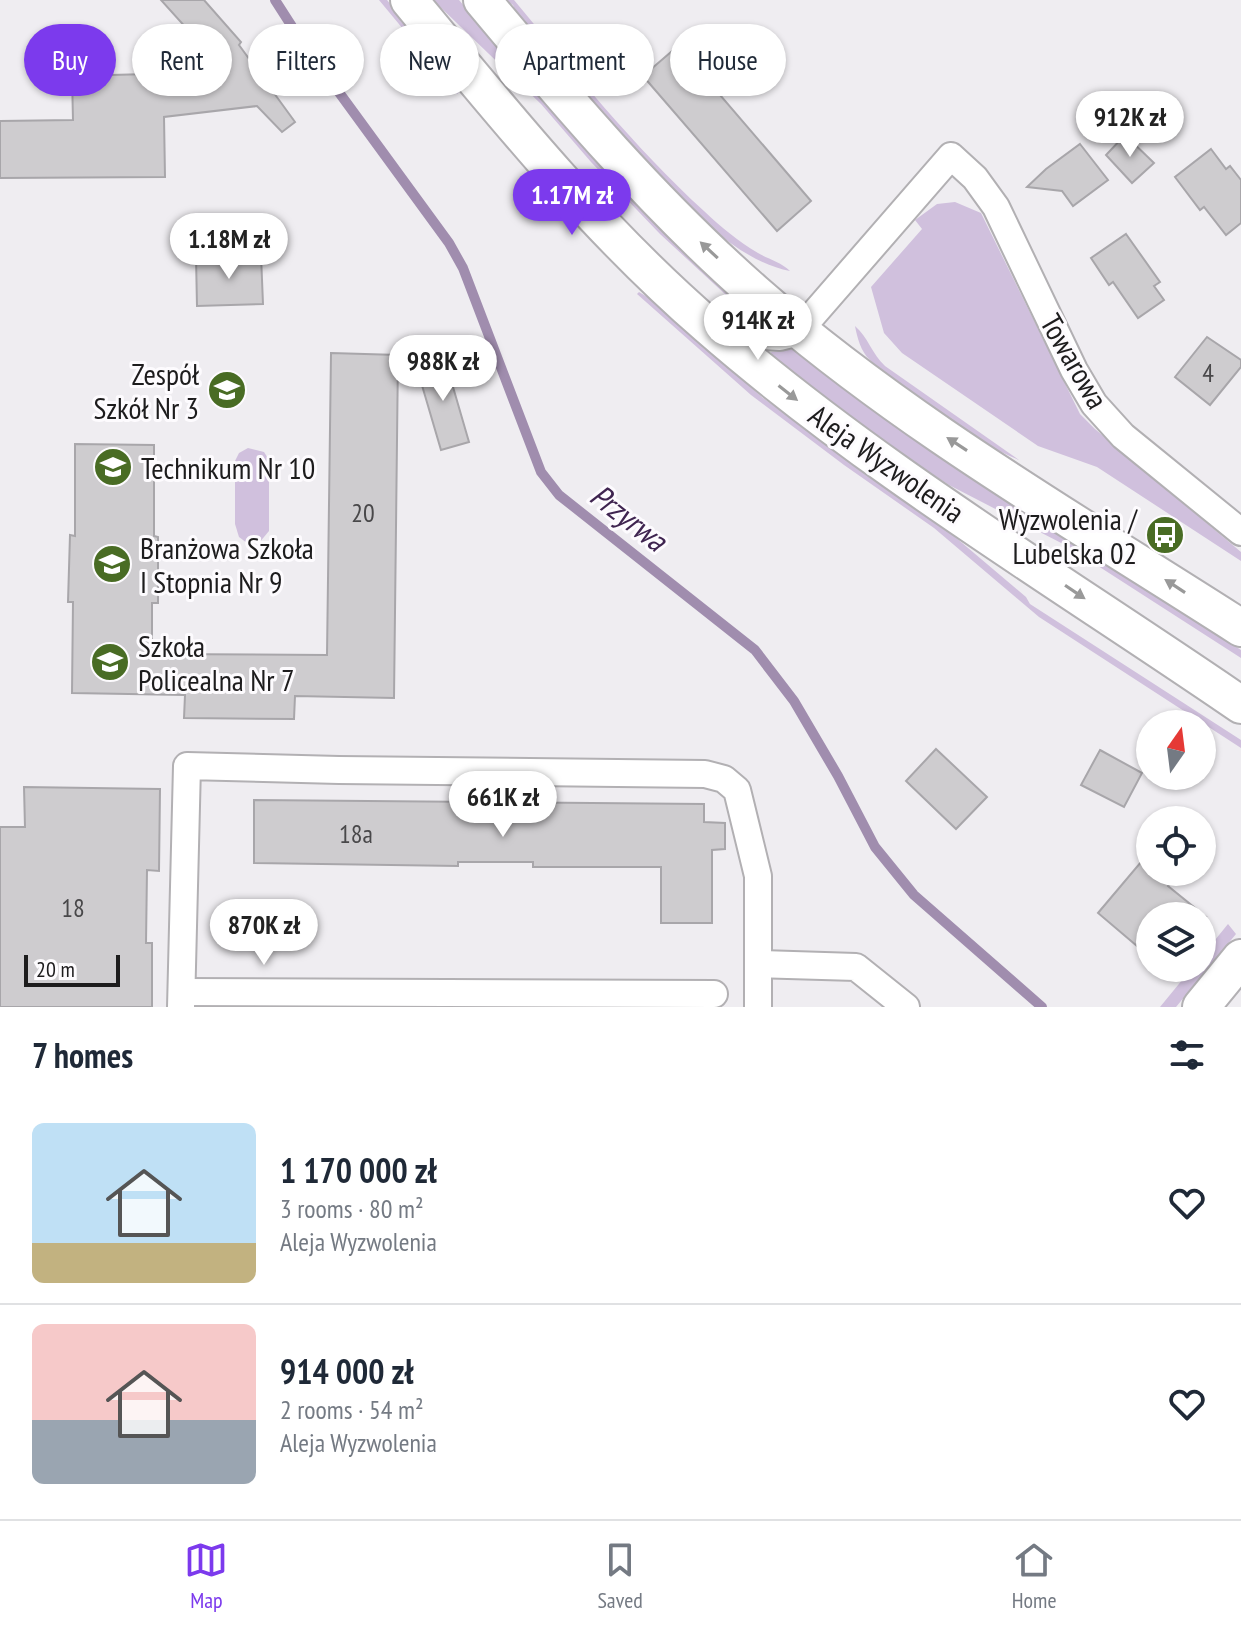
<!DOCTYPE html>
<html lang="en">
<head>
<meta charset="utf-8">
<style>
	body { margin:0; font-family:"PT Sans Narrow",sans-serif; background:#f6f6f7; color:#1f2937; height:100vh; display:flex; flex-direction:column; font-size:30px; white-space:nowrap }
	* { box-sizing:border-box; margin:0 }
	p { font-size:26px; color:#747a83 }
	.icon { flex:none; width:44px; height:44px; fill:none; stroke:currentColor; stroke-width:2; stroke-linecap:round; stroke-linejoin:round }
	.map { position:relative; height:1007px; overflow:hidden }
	.side { display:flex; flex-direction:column; background:#fff; flex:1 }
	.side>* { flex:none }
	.guide { position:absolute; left:24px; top:24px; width:800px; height:72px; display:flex; gap:16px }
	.needle { width:52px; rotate:14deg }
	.buttons { position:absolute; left:1136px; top:710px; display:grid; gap:16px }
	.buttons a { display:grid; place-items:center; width:80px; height:80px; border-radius:50%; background:#fff; box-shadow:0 2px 6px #0004; font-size:40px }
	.scale { position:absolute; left:24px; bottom:20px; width:96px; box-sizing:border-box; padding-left:8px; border:4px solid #1d1c1d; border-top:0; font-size:22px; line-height:28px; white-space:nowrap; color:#1d1c1d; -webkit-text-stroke:6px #fdfbfe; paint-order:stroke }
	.price { position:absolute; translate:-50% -68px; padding:0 18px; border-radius:28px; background:#fff; color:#222; font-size:26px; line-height:52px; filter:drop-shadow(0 2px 4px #0008) }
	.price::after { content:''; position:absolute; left:50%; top:48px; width:24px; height:18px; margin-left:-12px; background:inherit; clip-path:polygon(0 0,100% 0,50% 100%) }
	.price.active { background:#7c3aed; color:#fff }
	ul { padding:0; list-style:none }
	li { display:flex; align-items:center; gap:24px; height:200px; padding:0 32px }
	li+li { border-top:2px solid #e0e1e3 }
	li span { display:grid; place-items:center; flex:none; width:224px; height:160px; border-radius:12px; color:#555 }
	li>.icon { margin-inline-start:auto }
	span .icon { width:96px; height:96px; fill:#fffc; stroke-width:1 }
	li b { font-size:34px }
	h2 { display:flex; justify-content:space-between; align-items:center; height:96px; padding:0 32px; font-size:34px }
	.tag { padding:0 28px; border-radius:36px; background:#fff; box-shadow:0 2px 6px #0004; font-size:28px; line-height:72px }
	.tag.active { background:#7c3aed; color:#fff }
	.tabs { display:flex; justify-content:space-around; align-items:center; height:112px; border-top:2px solid #e0e1e3; background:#fff; font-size:22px; color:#747a83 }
	.tabs a { display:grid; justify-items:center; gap:4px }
	.tabs .active { color:#7c3aed }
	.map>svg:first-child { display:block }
	.green { fill:#d0c0dd }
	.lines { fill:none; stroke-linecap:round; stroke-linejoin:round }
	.stream { stroke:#a08dae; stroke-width:10 }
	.building { fill:#cecccf; stroke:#a8a6aa; stroke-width:2 }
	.street-casing { stroke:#b2b0b3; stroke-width:30 }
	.secondary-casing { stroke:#b2b0b3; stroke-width:40 }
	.street { stroke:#fff; stroke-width:26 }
	.secondary { stroke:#fff; stroke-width:36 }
	.oneway { fill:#999 }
	.labels { text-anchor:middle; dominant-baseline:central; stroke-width:6; stroke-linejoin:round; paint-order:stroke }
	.number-label { font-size:26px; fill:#49484a }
	.street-label { font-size:30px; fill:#1d1c1d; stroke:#fdfbfe }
	.poi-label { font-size:30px; fill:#1d1c1d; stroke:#fdfbfe; text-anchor:start }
	.water-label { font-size:32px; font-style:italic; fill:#3f2450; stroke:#fdfbfe }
</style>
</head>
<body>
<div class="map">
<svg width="1241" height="1007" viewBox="0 0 1241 1007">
	<rect width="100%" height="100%" fill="#efedf1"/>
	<g class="green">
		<path d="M379 0H387L437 61 438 65 459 92 457 94Z"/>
		<path d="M433 0H459L601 166 680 247 744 308H740L660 234 591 162 541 104Z"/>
		<path d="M506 0H514C575 73 634 147 704 211 721 227 738 241 758 253 768 259 781 262 790 271 723 259 653 169 608 121L604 112 599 111 516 13 513 5Z"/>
		<path d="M955 202 981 213 1080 414 1095 429 1241 552V561L1097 467 1038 446 902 353 884 333 871 287 922 229 915 220 937 204Z"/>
		<path d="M639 292 654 301 763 398 935 520 1026 597 1030 604 1241 740V748L1039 617 934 528 844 465 751 395 637 294Z"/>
		<path d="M855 326C868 337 872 354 885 366L1019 460C974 442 905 392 870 360 861 352 857 337 855 326Z"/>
		<path d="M795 349 1096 555 1241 650V658L1067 546 949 485 884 442 772 356 771 352Z"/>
		<path d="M248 448 264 452 269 460V531L259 543H247L239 537 235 524V461L239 453Z"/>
		<path d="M1228 924 1236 934 1176 1007H1160L1192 968H1202V956Z"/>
	</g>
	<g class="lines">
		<path class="stream" d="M275 0 300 39 449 243 463 268 541 472 559 495 755 650 794 701 838 776 875 847 914 895 1042 1007"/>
	</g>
	<g class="building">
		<path d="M161 0H204L241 42 239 45 295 122 282 132 257 106 164 117 165 177 0 178V121L73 120 72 76 226 72Z"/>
		<path d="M678 46 811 201 777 231 643 76Z"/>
		<path d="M1125 135 1154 163 1132 183 1106 155Z"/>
		<path d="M1080 144 1108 180 1073 206 1062 191 1027 187 1046 169Z"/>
		<path d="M1211 149 1226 169 1230 166 1241 180V223L1226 235 1204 207 1200 210 1175 177Z"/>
		<path d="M1126 234 1160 282 1154 286 1164 300 1138 318 1113 282 1109 285 1091 258Z"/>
		<path d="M261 255 263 304 197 306 196 257Z"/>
		<path d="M1207 337 1241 360V367L1210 405 1175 377Z"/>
		<path d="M331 353 398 355 394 698 295 696 294 719 184 718 185 695 72 693 73 602H68L70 535 75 536V444L154 445V536L158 537V603H152V654L327 655Z"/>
		<path d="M444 356 469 442 441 450 416 365Z"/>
		<path d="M936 749 987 797 956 829 906 781Z"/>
		<path d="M1100 750 1142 773 1124 807 1081 785Z"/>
		<path d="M24 787 160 789 159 871 147 870 146 943H152V1007H0V827H25Z"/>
		<path d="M254 800 704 804V822L725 823V849L712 850V923H661V867H533V862H458V866L254 863Z"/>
		<path d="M1141 862 1150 872H1178L1168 886 1205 916H1150V957L1098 913Z"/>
	</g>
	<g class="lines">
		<defs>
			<g id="street">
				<path d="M714 327 742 335 780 337 792 334 812 316 951 156 975 178 996 207 1074 370 1094 404 1123 436 1241 532"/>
				<path d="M758 964 856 967 906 1007"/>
				<path d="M182 992 714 994"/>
				<path d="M181 1007 187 766 339 770 705 774 724 779 737 790 758 876V1007"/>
			</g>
			<g id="secondary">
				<path d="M409 0C503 114 596 229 708 326 872 469 1062 582 1241 705"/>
				<path d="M482 0C567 102 654 204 754 292 902 422 1076 522 1241 628"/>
				<path d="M1201 1007 1241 958"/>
			</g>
		</defs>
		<use href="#street" class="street-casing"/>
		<use href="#secondary" class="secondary-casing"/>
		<use href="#street" class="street"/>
		<use href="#secondary" class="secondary"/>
	</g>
	<defs><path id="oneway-solid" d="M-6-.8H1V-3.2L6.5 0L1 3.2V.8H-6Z" transform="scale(2)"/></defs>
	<g class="oneway">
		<use href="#oneway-solid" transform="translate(709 250) rotate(-137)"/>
		<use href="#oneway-solid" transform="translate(788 393) rotate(38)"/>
		<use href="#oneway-solid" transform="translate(957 444) rotate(-147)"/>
		<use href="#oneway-solid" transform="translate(1175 586) rotate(-147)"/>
		<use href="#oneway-solid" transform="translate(1075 592) rotate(34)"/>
	</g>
	<defs>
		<symbol id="school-disc" viewBox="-11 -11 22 22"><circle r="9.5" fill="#496c24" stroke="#fdfbfe"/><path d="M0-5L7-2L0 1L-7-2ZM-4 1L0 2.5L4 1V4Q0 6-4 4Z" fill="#fff"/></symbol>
		<symbol id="bus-disc" viewBox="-11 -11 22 22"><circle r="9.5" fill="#496c24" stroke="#fdfbfe"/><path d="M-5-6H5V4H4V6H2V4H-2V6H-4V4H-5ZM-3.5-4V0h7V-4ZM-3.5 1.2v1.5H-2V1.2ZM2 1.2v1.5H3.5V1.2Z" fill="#fff"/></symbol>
		<symbol id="university-disc" viewBox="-11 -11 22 22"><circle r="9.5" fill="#496c24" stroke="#fdfbfe"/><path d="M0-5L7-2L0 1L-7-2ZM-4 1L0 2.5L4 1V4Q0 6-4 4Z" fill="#fff"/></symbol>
	</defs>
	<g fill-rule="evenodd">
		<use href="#school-disc" x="205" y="368" width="44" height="44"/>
		<use href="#school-disc" x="91" y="445" width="44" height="44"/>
		<use href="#bus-disc" x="1143" y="513" width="44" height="44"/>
		<use href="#school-disc" x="90" y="542" width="44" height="44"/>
		<use href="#university-disc" x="88" y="640" width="44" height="44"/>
	</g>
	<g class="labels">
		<g class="number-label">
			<text x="1208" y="372">4</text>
			<text x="363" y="512">20</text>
			<text x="356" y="833">18a</text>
			<text x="73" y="907">18</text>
		</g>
		<g class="street-label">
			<text transform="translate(1075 361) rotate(60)">Towarowa</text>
			<text transform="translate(887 463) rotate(35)">Aleja Wyzwolenia</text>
		</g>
		<g class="poi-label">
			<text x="199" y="373" text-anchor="end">Zespół<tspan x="199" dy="34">Szkół Nr 3</tspan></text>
			<text x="141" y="467">Technikum Nr 10</text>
			<text x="1137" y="518" text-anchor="end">Wyzwolenia /<tspan x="1137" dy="34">Lubelska 02</tspan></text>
			<text x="140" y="547">Branżowa Szkoła<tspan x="140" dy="34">I Stopnia Nr 9</tspan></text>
			<text x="138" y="645">Szkoła<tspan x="138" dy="34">Policealna Nr 7</tspan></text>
		</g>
		<g class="water-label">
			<text transform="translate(629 517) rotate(38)">Przyrwa</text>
		</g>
	</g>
</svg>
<div class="buttons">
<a><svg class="needle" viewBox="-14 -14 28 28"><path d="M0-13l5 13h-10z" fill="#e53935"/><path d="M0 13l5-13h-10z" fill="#747a83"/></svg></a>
<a><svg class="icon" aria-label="locate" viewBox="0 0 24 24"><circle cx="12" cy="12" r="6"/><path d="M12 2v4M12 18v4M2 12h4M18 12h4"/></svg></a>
<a><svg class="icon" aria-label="layers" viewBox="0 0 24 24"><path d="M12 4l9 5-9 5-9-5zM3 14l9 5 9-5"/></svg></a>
</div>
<div class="scale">20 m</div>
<b class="price" style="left:1130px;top:159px">912K zł</b>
<b class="price active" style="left:572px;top:237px">1.17M zł</b>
<b class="price" style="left:229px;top:281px">1.18M zł</b>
<b class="price" style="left:758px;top:362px">914K zł</b>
<b class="price" style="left:443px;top:403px">988K zł</b>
<b class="price" style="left:503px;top:839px">661K zł</b>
<b class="price" style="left:264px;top:967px">870K zł</b>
<div class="guide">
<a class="tag active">Buy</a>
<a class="tag">Rent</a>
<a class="tag">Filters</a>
<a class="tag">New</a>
<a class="tag">Apartment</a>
<a class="tag">House</a>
</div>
</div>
<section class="side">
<h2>7 homes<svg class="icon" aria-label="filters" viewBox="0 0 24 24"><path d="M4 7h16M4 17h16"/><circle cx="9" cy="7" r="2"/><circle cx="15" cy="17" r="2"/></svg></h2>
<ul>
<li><span style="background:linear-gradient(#bfe0f5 75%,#c2b280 0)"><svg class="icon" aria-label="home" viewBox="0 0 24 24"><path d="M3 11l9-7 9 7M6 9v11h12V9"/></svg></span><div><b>1 170 000 zł</b><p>3 rooms · 80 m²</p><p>Aleja Wyzwolenia</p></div><svg class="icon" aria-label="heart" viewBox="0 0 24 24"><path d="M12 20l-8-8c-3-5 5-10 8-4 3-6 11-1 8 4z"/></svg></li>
<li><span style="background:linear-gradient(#f6c9c9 60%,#9aa5b1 0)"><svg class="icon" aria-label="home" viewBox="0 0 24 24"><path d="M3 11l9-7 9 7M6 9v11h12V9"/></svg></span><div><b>914 000 zł</b><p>2 rooms · 54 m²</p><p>Aleja Wyzwolenia</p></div><svg class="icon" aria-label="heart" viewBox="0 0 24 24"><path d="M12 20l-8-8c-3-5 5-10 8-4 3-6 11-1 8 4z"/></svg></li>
</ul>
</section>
<nav class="tabs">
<a class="active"><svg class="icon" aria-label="map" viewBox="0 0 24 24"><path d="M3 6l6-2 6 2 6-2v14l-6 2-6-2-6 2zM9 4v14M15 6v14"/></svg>Map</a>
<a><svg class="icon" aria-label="saved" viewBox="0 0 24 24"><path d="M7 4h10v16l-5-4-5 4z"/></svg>Saved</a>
<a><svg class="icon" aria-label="home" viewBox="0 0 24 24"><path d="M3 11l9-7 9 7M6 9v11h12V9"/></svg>Home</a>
</nav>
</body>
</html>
